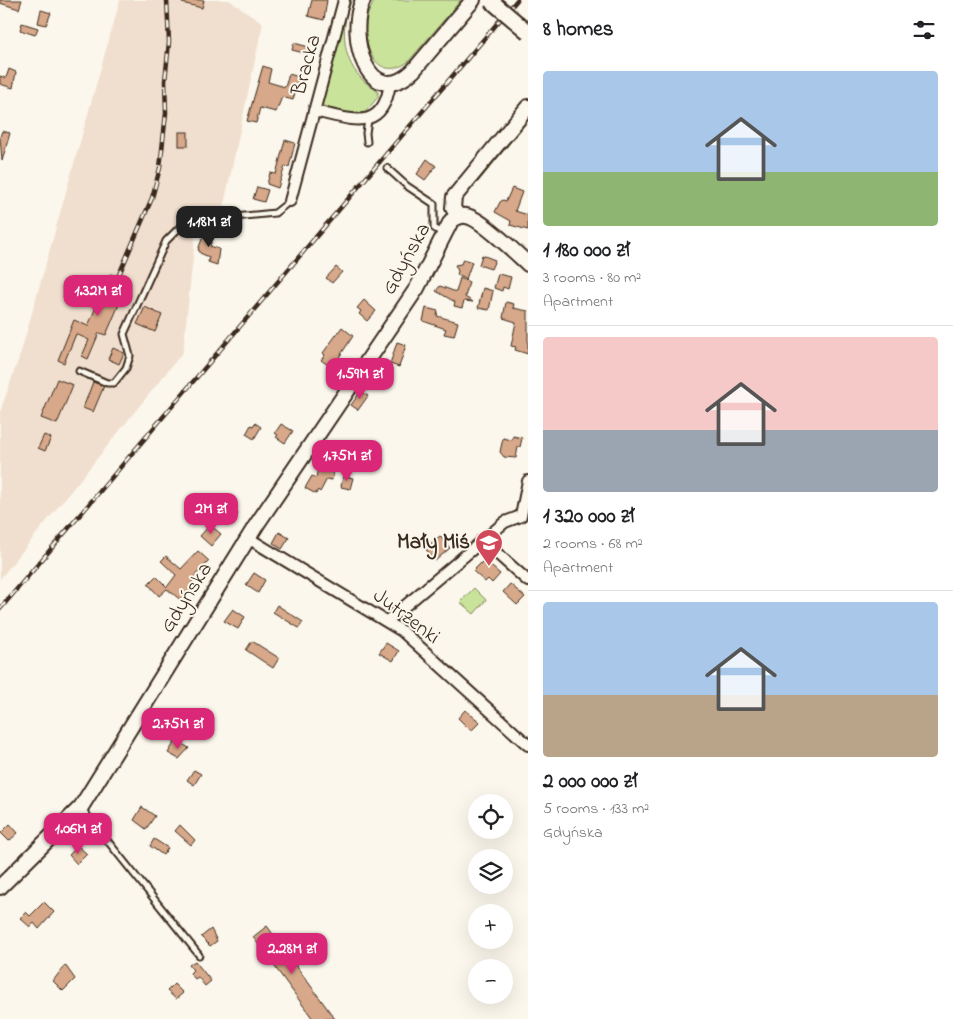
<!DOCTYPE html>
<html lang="en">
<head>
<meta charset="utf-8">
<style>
	body { margin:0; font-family:"Indie Flower",sans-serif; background:#f2f2f2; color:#202124; height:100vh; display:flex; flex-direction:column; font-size:19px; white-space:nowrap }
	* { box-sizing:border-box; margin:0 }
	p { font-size:16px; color:#757577 }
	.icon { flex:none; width:28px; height:28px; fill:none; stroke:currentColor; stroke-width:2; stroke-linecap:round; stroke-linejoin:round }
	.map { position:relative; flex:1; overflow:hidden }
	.panel { display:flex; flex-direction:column; background:#fff; width:425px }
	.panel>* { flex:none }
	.controls { position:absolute; left:468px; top:794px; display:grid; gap:10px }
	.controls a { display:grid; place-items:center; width:45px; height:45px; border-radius:50%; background:#fff; box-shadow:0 5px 20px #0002; font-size:25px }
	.price { position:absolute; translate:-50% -42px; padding:0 11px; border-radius:10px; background:#db2777; color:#fff; font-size:16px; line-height:32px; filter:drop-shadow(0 1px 2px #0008) }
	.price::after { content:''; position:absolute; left:50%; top:30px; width:15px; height:11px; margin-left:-8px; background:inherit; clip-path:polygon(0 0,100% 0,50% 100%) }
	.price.selected { background:#222; color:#fff }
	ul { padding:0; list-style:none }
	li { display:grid; align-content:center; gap:10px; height:265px; padding:0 15px }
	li+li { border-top:1px solid #e0e0e0 }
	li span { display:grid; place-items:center; height:155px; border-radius:5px; color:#555 }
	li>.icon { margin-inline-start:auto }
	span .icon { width:90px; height:90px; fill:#fffc; stroke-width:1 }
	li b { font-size:21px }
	h2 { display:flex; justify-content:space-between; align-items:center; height:60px; padding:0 15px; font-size:21px }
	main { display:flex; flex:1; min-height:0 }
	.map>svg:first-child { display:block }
	.built { fill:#f0dfce }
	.green { fill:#c9e39a; stroke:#82865c }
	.building { fill:#d7a889; stroke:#3b2a1e }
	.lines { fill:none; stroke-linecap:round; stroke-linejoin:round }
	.lane-casing { stroke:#3b2a1e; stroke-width:9 }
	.street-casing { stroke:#3b2a1e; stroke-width:14 }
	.secondary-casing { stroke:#3b2a1e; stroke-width:18 }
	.lane { stroke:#fbf7ec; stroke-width:5 }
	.street { stroke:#fbf7ec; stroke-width:10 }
	.secondary { stroke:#fbf7ec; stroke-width:14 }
	.rail-casing { stroke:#3b2a1e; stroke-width:4.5 }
	.rail { stroke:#fbf7ec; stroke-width:2.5; stroke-dasharray:8; stroke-linecap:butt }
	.secondary-bridge-casing { stroke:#3b2a1e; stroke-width:18; stroke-linecap:butt }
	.secondary-bridge { stroke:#fbf7ec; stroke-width:14 }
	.labels { text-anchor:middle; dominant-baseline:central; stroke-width:4; stroke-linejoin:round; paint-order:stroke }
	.street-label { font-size:21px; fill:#3b2a1e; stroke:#fbf7ec }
	.poi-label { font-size:21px; font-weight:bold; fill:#3b2a1e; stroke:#fbf7ec; text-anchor:end }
</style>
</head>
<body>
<main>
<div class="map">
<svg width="528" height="1019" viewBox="0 0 528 1019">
	<rect width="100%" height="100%" fill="#fbf7ec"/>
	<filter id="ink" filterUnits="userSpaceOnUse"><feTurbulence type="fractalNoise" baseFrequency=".02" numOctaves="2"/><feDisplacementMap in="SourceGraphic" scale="10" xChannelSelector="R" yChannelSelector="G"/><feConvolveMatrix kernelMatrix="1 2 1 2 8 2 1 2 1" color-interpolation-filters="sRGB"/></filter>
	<g filter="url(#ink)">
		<path class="built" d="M120 0H229L263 23 222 214 198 210 183 352 0 579V412L21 352Z"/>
		<g class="green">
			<path d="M346 0H352C340 23 342 58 360 77 365 83 372 87 378 92V97L363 115 320 108Z"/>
			<path d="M375 0H461L408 62C376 84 361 44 367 18 368 12 372 6 375 0Z"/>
			<path d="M528 117V121L478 182 476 180Z"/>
			<path d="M474 588 486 600 474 614 460 602Z"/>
		</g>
		<g class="building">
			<path d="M0 0H22L19 9 0 3Z"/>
			<path d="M182 0H204L202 8 182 3Z"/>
			<path d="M312 0H327L324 20 308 16Z"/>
			<path d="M41 10 51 13 46 25 38 23Z"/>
			<path d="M22 23 38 28 35 35 20 30Z"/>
			<path d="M294 43 309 47 308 54 292 50Z"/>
			<path d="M263 66 271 69 268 82 285 87 289 74 299 77 293 100 282 97 276 112 260 108 256 123 247 121Z"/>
			<path d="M9 69 16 72 13 88 0 84V76L6 78Z"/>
			<path d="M2 131 10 133 2 161 0 137Z"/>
			<rect x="179" y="132" width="9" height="14"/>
			<path d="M285 140 295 143 289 167 285 166 278 188 267 184 270 173 276 174Z"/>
			<path d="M427 159 436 166 425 180 417 174Z"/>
			<path d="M257 187 268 190 264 202 253 199Z"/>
			<path d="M512 188 522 192 515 211 528 215V230L510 225 511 221 495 212 500 202 503 200 506 201Z"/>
			<path d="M205 231 214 234 210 246 219 249 217 265 208 262 209 257 200 253V251L198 250Z"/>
			<path d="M482 255 495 260 491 269 479 265Z"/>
			<path d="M463 259 472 262 466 279 457 275 458 271 455 265 461 264Z"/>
			<path d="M336 267 342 272 332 283 326 278Z"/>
			<path d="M110 274 129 281 106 335 99 333 88 359 82 356 89 340 76 334 64 363 58 360 74 320 88 326Z"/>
			<path d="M498 274 511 277 508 289 503 287 502 291 494 288Z"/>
			<path d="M460 278 469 282 465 297 473 302 464 301 462 308 454 306 455 302 436 291 440 286 456 292Z"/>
			<path d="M483 288 493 291 489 310 478 308Z"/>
			<path d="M364 300 376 311 367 321 359 314 361 311 357 308Z"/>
			<path d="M506 302 514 304 513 308 528 311V354L515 350 516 347 511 346 516 322 503 318Z"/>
			<path d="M145 307 162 315 155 332 137 324Z"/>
			<path d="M426 308 438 311 437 316 458 322 454 336 444 334 446 329 423 321Z"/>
			<path d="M342 327 353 336 332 368 321 360 325 355 323 353Z"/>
			<path d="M397 342 406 345 399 367 390 364Z"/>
			<path d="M113 348 124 353 119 364 108 359Z"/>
			<path d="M57 379 73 385 57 424 41 418Z"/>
			<path d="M93 382 104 386 93 412 83 408Z"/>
			<path d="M361 391 368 396 358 410 351 405Z"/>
			<path d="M255 423 261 427 254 439 246 434 251 425 253 426Z"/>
			<path d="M281 424 293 431 285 443 276 437 278 435 275 433Z"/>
			<path d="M44 435 51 438 45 451 38 448Z"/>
			<path d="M513 436 522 438 520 447H518L516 458 504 457 500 452 503 438 512 440Z"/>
			<path d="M319 463 335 466 332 480 327 479 320 492 318 490 316 494 305 488 312 476 316 478Z"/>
			<path d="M343 476 353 478 350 489 341 487Z"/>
			<path d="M229 505 238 514 230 523 219 514Z"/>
			<path d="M210 525 221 534 211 546 200 536Z"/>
			<path d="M279 532 289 538 282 549 273 543Z"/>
			<path d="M440 536 450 548 435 561 425 548Z"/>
			<path d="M198 551 209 561 191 580 195 584 182 601 167 589 159 596 148 584 156 576 167 587 176 575 161 561 166 556 181 569Z"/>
			<path d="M484 560 500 574 492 583 488 579 485 582 473 571Z"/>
			<path d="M254 573 265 580 258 593 246 585Z"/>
			<path d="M510 584 525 597 517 605 503 592Z"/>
			<path d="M277 605 303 622 299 628 273 612Z"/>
			<path d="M233 609 245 617 238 629 224 621Z"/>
			<path d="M252 641 279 658 273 668 246 650Z"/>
			<path d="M386 643 399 651 393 661 379 653Z"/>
			<path d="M465 710 480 722 471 731 458 718Z"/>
			<path d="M176 740 189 748 179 759 168 753Z"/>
			<path d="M194 770 201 774 194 785 187 780Z"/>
			<path d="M142 807 155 816 146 829 134 820Z"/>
			<path d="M10 824 18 833 9 841 1 833Z"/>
			<path d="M180 825 195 840 191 845 175 831Z"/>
			<path d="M154 839 168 848 163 855 150 846Z"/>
			<path d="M78 846 87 854 77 864 69 855Z"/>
			<path d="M44 902 54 912 39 929 34 923 30 927 20 918 26 912 30 916Z"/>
			<path d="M267 926 335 1019H313L253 937Z"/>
			<path d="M211 929 217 941 210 946 201 937Z"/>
			<path d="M195 961 211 981 205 986 198 977 195 979 190 973 193 970 189 965Z"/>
			<path d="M65 965 75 979 63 991 53 981Z"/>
			<path d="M174 984 183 993 176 999 167 991Z"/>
		</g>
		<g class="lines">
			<defs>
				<g id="lane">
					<path d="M367 142 366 133 368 120"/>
					<path d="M387 168 407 186 434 204V228L444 234"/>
					<path d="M79 371 107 383H114L126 368 130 356 124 334 166 241 185 222 275 213 290 201"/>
					<path d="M82 809 199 955"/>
				</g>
				<g id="street">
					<path d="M314 111C351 119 383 134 390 83"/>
					<path d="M290 201 344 0"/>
					<path d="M248 538 402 631 528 745"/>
					<path d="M482 540 528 581"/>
					<path d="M387 621 505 522 521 516 528 481"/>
				</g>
				<g id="secondary">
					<path d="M363 0C346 37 369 112 413 71L473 0"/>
					<path d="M458 216 453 208 454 197 528 107"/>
					<path d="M0 887 81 807 257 524 417 288 451 221C456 218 460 215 466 216 479 217 516 253 528 264"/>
				</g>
			</defs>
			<use href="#lane" class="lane-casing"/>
			<use href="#street" class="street-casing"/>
			<use href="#secondary" class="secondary-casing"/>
			<use href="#lane" class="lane"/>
			<use href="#street" class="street"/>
			<use href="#secondary" class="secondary"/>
			<defs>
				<g id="rail">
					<path d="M118 277 152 198 160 168 166 113 165 81 169 42 167 0"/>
					<path d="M0 609 517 0"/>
				</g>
			</defs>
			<use href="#rail" class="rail-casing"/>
			<use href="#rail" class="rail"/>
			<defs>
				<path id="secondary-bridge" d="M490 0 528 32"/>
			</defs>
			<use href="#secondary-bridge" class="secondary-bridge-casing"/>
			<use href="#secondary-bridge" class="secondary-bridge"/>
		</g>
	</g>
	<defs>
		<symbol id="school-pin" viewBox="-11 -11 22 30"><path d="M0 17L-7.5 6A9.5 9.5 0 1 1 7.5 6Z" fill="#d1495b" stroke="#fbf7ec"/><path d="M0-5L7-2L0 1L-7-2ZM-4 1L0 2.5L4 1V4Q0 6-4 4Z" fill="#fff"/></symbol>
	</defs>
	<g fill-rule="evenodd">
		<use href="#school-pin" x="473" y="527" width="32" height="43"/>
	</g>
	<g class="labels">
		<g class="street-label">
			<text transform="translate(307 65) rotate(-75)">Bracka</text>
			<text transform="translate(407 259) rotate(-61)">Gdyńska</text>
			<text transform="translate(187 598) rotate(-58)">Gdyńska</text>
			<text transform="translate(406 617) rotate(37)">Jutrzenki</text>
		</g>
		<g class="poi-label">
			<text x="470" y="543">Mały Miś</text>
		</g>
	</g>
</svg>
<div class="controls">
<a><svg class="icon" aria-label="locate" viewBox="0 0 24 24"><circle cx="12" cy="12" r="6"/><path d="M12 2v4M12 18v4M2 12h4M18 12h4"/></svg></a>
<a><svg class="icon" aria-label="layers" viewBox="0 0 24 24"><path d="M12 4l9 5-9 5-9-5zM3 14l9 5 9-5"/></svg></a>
<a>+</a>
<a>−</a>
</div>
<b class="price selected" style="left:209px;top:248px">1.18M zł</b>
<b class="price" style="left:98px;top:317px">1.32M zł</b>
<b class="price" style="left:360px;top:400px">1.59M zł</b>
<b class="price" style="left:347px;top:482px">1.75M zł</b>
<b class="price" style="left:211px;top:535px">2M zł</b>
<b class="price" style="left:178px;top:750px">2.75M zł</b>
<b class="price" style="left:78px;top:855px">1.06M zł</b>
<b class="price" style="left:292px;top:975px">2.28M zł</b>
</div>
<section class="panel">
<h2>8 homes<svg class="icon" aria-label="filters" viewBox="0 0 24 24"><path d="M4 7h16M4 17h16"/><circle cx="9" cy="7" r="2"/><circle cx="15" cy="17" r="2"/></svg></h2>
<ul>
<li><span style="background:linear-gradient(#a9c7e8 65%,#8fb573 0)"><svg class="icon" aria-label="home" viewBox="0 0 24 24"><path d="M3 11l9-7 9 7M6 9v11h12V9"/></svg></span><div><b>1 180 000 zł</b><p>3 rooms · 80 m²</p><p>Apartment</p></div></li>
<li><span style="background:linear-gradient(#f6c9c9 60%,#9aa5b1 0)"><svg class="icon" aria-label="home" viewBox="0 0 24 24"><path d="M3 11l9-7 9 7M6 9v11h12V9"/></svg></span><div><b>1 320 000 zł</b><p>2 rooms · 68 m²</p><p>Apartment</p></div></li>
<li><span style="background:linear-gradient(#a9c7e8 60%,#b9a48a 0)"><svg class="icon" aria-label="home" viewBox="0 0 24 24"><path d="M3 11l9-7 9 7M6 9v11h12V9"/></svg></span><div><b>2 000 000 zł</b><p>5 rooms · 133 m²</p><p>Gdyńska</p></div></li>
</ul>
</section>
</main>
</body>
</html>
